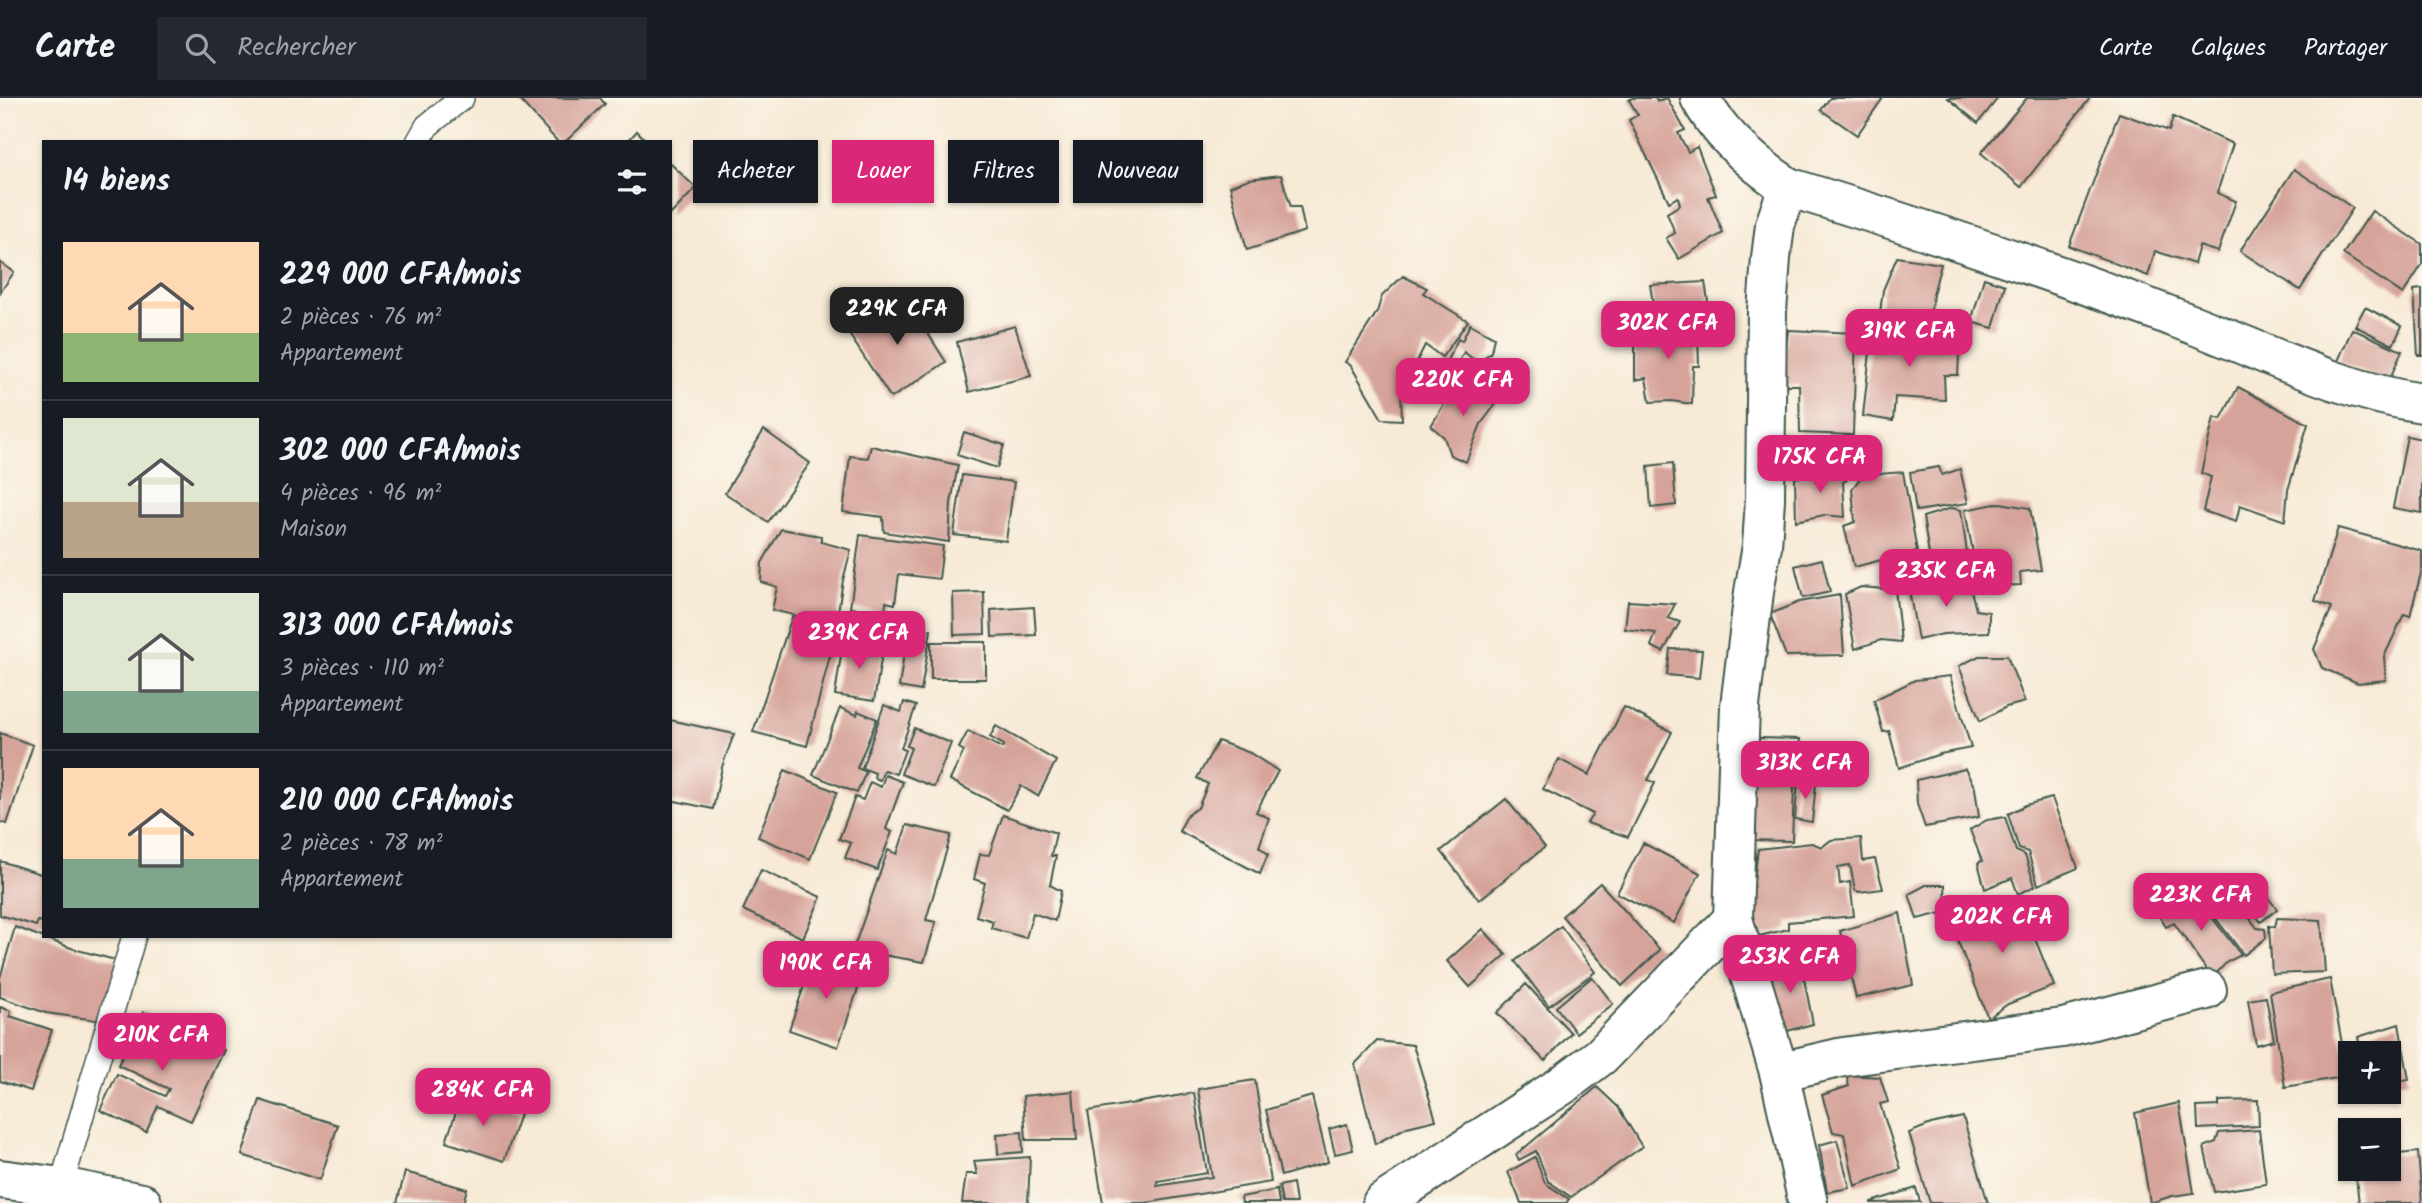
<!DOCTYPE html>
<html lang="fr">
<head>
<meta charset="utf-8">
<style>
	body { margin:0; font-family:Kalam,sans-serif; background:#242831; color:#f1f3f6; height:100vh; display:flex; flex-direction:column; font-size:26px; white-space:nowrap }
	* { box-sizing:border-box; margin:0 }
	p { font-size:23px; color:#9ea1a6 }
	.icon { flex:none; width:38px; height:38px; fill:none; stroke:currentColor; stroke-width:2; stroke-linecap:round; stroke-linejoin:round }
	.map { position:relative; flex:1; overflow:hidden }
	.details { position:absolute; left:42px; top:42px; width:630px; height:798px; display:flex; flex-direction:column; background:#171b24; border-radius:0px; box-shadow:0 2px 5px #0004 }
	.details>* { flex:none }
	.hud { position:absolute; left:693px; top:42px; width:665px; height:63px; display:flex; gap:14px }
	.tools { position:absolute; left:2338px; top:943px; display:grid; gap:14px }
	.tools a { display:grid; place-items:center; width:63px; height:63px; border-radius:0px; background:#171b24; box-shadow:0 2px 5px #0004; font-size:35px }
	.price { position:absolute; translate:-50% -60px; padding:0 16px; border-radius:14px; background:#db2777; color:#fff; font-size:23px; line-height:46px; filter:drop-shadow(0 2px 4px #0008) }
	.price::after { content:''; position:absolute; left:50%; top:42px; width:21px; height:16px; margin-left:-10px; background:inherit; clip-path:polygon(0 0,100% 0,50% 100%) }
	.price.current { background:#222; color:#fff }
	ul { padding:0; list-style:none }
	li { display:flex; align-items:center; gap:21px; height:175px; padding:0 21px }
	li+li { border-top:2px solid #363941 }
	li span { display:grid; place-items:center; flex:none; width:196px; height:140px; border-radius:0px; color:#555 }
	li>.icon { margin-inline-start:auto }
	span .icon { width:84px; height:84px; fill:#fffc; stroke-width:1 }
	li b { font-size:30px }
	h2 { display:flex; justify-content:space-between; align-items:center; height:84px; padding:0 21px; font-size:30px }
	.tag { padding:0 24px; border-radius:0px; background:#171b24; box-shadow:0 2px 5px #0004; font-size:24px; line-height:63px }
	.tag.current { background:#db2777; color:#fff }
	header { display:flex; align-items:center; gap:42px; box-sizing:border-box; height:98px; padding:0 35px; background:#171b24; border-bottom:2px solid #363941 }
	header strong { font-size:33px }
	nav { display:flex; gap:38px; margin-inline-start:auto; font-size:24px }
	.search { width:490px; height:63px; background:#242831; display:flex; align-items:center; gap:18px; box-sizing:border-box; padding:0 24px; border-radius:0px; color:#9ea1a6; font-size:26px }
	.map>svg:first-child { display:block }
	.building { fill:#d6a39a }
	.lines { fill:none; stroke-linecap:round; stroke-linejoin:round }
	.service-casing { stroke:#3f574c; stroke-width:26 }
	.minor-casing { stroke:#3f574c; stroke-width:42 }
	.service { stroke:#fff; stroke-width:23 }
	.minor { stroke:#fff; stroke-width:38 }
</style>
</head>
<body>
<header>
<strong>Carte</strong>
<div class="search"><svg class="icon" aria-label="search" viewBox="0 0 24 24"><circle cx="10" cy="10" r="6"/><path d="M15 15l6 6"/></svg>Rechercher</div>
<nav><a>Carte</a><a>Calques</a><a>Partager</a></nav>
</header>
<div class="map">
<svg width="2422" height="1105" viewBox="0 0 2422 1105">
	<rect width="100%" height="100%" fill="#fbf7ec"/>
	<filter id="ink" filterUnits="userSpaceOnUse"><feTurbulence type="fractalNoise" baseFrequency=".0143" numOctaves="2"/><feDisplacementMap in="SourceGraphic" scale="14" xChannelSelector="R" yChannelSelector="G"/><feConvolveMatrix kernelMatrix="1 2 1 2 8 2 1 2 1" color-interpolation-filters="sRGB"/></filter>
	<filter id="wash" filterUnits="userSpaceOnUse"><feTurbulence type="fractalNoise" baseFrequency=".00686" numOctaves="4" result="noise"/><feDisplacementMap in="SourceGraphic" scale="28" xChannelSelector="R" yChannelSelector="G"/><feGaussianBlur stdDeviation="1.57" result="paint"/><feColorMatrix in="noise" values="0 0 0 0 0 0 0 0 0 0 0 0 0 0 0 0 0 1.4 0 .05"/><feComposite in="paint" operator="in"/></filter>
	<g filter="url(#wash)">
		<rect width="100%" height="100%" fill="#f7ead6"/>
		<g id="blocks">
			<g class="building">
				<path d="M518 0H600L605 6 565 44H558Z"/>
				<path d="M1632 0H1655L1657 3 1667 0 1685 32 1678 35 1688 54 1697 49 1716 97 1708 99 1723 135 1679 161 1666 140 1675 135 1667 115 1680 107 1678 99 1669 104 1629 22 1638 17 1629 2Z"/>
				<path d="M1830 0H1883L1857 37 1821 12Z"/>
				<path d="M1948 0H1998L1978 25Z"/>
				<path d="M2027 0H2090L2021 89 1981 55Z"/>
				<path d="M2119 15 2169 33 2173 19 2233 46 2217 95 2236 103 2218 154 2199 148 2194 166 2155 153 2148 178 2069 148Z"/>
				<path d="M637 33 648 44H627Z"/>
				<path d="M670 65 696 90 670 117Z"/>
				<path d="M2294 71 2353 110 2300 192 2240 153Z"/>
				<path d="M1281 77 1291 109H1300L1305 133 1247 152 1230 88 1249 81Z"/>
				<path d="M2372 113 2422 146V167L2403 196 2343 156Z"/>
				<path d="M1897 159 1941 166 1933 196 1929 228 1916 232 1910 223 1879 222 1883 192Z"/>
				<path d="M0 164 14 174 0 195Z"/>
				<path d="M1403 178 1427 190 1423 195 1468 223 1442 259 1425 247 1401 295 1402 322 1382 321 1351 268 1345 264 1377 214 1382 198Z"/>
				<path d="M1984 180 2005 187 1993 230 1971 224Z"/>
				<path d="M1705 184 1710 216 1656 224 1650 187Z"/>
				<path d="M2422 191V257H2418L2414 192Z"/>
				<path d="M904 198 946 264 891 300 847 233Z"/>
				<path d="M2365 209 2402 228 2393 247 2355 228Z"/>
				<path d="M1470 226 1494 239 1491 254 1478 265 1464 254 1453 274 1444 268 1458 241 1462 243Z"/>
				<path d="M1704 226 1706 235 1698 238 1699 268H1693L1692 306 1671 303 1650 304 1646 280 1635 282V233Z"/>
				<path d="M1015 228 1031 278 969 294 957 244Z"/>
				<path d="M1937 231 1960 236 1958 277H1944L1945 302 1895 299 1893 323 1863 318 1872 236 1908 233 1917 238Z"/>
				<path d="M2352 231 2402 253 2388 285 2338 263Z"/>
				<path d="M1788 232 1856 235 1853 337 1800 335 1799 287H1782Z"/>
				<path d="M1466 283 1499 302 1481 326 1466 364 1450 357 1444 339 1431 328 1455 287Z"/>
				<path d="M2238 289 2308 326 2288 392 2285 423 2240 407 2236 424 2203 413 2211 379 2201 375 2214 319 2221 321Z"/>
				<path d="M764 332 810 365 768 424 725 395Z"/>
				<path d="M964 334 1004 347 997 370 957 357Z"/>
				<path d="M2407 338 2422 341V415L2393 410Z"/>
				<path d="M871 348 958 367 951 405 949 444 884 434 883 419 843 414 850 358 868 360Z"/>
				<path d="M1877 360 1879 376 1903 374 1917 453 1854 469 1844 428 1855 424 1852 391 1861 379 1859 364Z"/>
				<path d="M1673 365 1676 407 1651 410 1648 368Z"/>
				<path d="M1939 369 1942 377 1960 371 1968 405 1916 413 1910 374Z"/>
				<path d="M1846 374 1847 382 1843 384 1845 419 1824 417 1796 423 1795 380 1817 375Z"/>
				<path d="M962 377 1014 384 1006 443 954 437Z"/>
				<path d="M2000 405 2030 410 2041 472 2020 474 2021 487 1986 488 1980 493 1965 412Z"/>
				<path d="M1952 410 1961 412 1969 469 1932 475 1923 419Z"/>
				<path d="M2338 430 2422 453V471L2410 518 2404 516 2384 559 2386 582 2358 585 2322 570 2314 551 2332 509 2315 503Z"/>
				<path d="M781 431 821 438V444L851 452 843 482 836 527 772 512 777 489 761 484 762 465Z"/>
				<path d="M860 437 943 448 939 481 899 476 895 506 886 504 885 514 850 510Z"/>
				<path d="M1822 461 1830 494 1803 500 1795 468Z"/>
				<path d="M1933 481H1968L1976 512 1989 514V534L1943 536 1918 542 1909 492Z"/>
				<path d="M1861 489 1895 492 1901 544 1881 542 1855 551 1845 496Z"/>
				<path d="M984 494 985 536 954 537 953 495Z"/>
				<path d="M1840 497 1844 557 1786 558 1770 516 1799 504Z"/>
				<path d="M1628 503 1675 506 1668 520 1680 524 1663 554 1651 548 1656 535 1625 531Z"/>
				<path d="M1034 509 1036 537 992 539 991 512Z"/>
				<path d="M792 519 837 530 807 648 753 634Z"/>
				<path d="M908 528 931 532 921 593 899 589Z"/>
				<path d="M843 544 883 550 874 603 835 597Z"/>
				<rect x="931" y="544" width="55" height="37"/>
				<path d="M1670 551 1702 552 1699 580 1667 577Z"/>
				<path d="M1979 558H2007L2025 604 2006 609 1980 623 1959 568Z"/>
				<path d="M1950 578 1971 650 1940 656 1899 670 1889 633 1883 634 1874 602 1915 582Z"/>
				<path d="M904 604 916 608 901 650 905 652 896 676 884 672 880 682 874 680 875 675 862 670 884 607 901 614Z"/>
				<path d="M1624 609 1672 634 1648 682 1655 685 1628 739 1587 725 1593 716 1543 691 1559 661 1589 677Z"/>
				<path d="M840 610 857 617 858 613 877 621 857 670 866 674 857 695 813 677Z"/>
				<path d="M670 622 734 636 722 669 713 711 670 702Z"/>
				<path d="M996 628 1056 663 1038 698 1021 688 1007 712 950 682 964 653 959 650 968 633 1002 650 1004 647 990 639Z"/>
				<path d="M914 630 951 645 934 689 901 676 911 650 907 648Z"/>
				<path d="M0 635 33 647 7 726 0 724Z"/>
				<path d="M1759 640 1800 641 1794 689 1792 743 1749 742 1750 677 1757 676Z"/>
				<path d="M1218 643 1250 655 1278 673 1256 714 1269 720 1259 749 1268 756 1260 776 1179 733 1188 716 1198 710 1208 686 1197 680Z"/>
				<path d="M1965 671 1975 690 1979 719 1925 729 1917 706 1916 682Z"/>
				<path d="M785 672 837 694 810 761 758 739Z"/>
				<path d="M885 677 903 684 886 731 892 734 877 772 845 760 851 745 839 741 855 699 863 702 870 684 881 689Z"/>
				<path d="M1798 681 1816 686 1812 724 1795 721Z"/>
				<path d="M2052 700 2078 770 2038 787 2028 754 2019 751 2008 716 2026 707Z"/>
				<path d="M1506 701 1545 749 1479 802 1441 753Z"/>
				<path d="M1003 717 1056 735 1051 758H1056L1050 787 1061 793 1055 823 1033 815 1026 840 991 830 993 823 976 818 985 785 974 781 980 756 989 757Z"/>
				<path d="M2005 719 2016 753 2025 757 2035 788 2018 796 2012 780 1985 791 1978 765 1982 763 1970 732 1987 722Z"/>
				<path d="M907 727 951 737 926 822 936 824 924 864 853 852 888 752 897 756Z"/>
				<path d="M1861 740 1863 763 1875 761 1883 791 1859 794 1855 792 1850 767 1838 769 1840 786 1850 784 1854 818 1788 824V831L1755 839 1751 807 1758 751 1812 745 1822 749 1831 742Z"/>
				<path d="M1643 745 1700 775 1674 825 1617 795Z"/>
				<path d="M0 763 44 777V824L38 823 36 828 0 817Z"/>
				<path d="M761 772 821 799 803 840 743 812Z"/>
				<path d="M2251 778 2277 811 2261 824 2235 791Z"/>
				<path d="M1600 785 1660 852 1622 888 1562 818Z"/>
				<path d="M1926 787H1945L1946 814 1917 821 1909 796Z"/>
				<path d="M2229 793 2257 830 2265 831 2266 840 2244 857 2207 809Z"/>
				<path d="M2198 796 2204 809 2241 857 2227 864 2212 880 2174 825 2166 829 2159 818 2173 805Z"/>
				<path d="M2008 800 2021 806 2054 888 2008 906 1988 920 1952 828Z"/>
				<path d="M1900 815 1913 887 1856 900 1840 833Z"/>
				<path d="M2277 820 2321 822 2325 874 2272 876 2269 828 2275 829Z"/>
				<path d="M1561 828 1595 874 1549 908 1515 863Z"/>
				<path d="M15 829 74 851 119 863 103 923 46 915 0 899V880Z"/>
				<path d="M1483 831 1506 857 1470 889 1447 863Z"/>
				<path d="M815 856 864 873 838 949 789 932Z"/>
				<path d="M1800 860 1813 926 1780 935 1767 868Z"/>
				<path d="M1592 879 1613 906 1576 935 1556 909Z"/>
				<path d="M2330 881 2348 978 2285 989 2270 894Z"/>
				<path d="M1526 886 1571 935 1545 963 1497 915Z"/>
				<path d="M2266 899 2274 942 2256 947 2248 902Z"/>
				<path d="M0 909 11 913 10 918 52 932 31 993 0 983Z"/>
				<path d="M143 914 224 952 191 1023 158 1008 146 1034 100 1012 117 976 165 998 169 991 118 967Z"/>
				<path d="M2399 926 2409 982 2389 985V956H2361L2358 939Z"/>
				<path d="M1377 943 1413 947 1436 1022 1407 1029 1375 1046 1355 966Z"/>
				<path d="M1846 977 1880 979 1888 1004 1880 1006 1901 1071 1855 1088 1844 1036 1833 1034 1822 997 1849 988Z"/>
				<path d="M1255 982 1271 1084 1146 1105H1103L1088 1013 1194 995 1207 1075 1157 1083V1088L1212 1079 1198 991Z"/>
				<path d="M1597 989 1618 1009 1642 1049 1571 1099 1548 1083 1536 1053 1519 1062 1516 1057Z"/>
				<path d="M1073 993 1077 1042H1026L1023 998Z"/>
				<path d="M462 996 520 1016 504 1063 446 1044Z"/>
				<path d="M1312 998 1328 1064 1281 1078 1266 1012Z"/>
				<path d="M260 1002 338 1027 320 1082 242 1057Z"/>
				<path d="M2258 1002 2259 1028 2198 1031 2197 1009 2219 1008V1003Z"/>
				<path d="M2179 1005 2194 1095 2172 1098 2150 1105 2135 1015Z"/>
				<path d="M1963 1019 1988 1105H1930L1909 1035 1931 1026Z"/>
				<path d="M1347 1026 1353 1052 1335 1056 1329 1031Z"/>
				<path d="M2259 1032 2266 1086 2214 1094 2204 1049 2216 1044 2219 1035Z"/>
				<path d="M1022 1034 1023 1054 998 1056 997 1036Z"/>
				<path d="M1837 1042 1850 1090 1827 1094 1819 1047Z"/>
				<path d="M2418 1054 2422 1105H2359L2355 1071H2389V1057Z"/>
				<path d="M1030 1059 1028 1105H962L966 1076H977L974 1063Z"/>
				<path d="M1535 1059 1545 1085 1569 1101 1566 1105H1521L1508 1074Z"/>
				<path d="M405 1074 467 1091 463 1105H397Z"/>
				<path d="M1293 1085 1296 1105H1282L1279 1088Z"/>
				<path d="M1916 1090 1920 1104 1871 1105V1104Z"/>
				<path d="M1277 1092 1279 1105H1242L1241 1099Z"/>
			</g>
		</g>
	</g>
	<g filter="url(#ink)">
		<use href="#blocks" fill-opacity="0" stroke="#3f574c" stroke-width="2"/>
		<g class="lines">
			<defs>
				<g id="service">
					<path d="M418 44 427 28 462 0"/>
					<path d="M61 1089 134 838"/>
				</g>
				<g id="minor">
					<path d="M1700 0C1719 36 1755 67 1788 89 1922 130 2056 174 2186 224 2263 253 2340 293 2422 305"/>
					<path d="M1788 89 1775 127 1771 160 1767 213 1765 401 1762 448 1754 494 1740 608 1733 821 1779 974 1808 1105"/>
					<path d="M1779 974 1843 959 2063 930 2207 892"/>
					<path d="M0 1081 61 1089 142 1105"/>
					<path d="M1382 1105 1561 988 1601 958 1733 821"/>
				</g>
			</defs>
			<use href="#service" class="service-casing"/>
			<use href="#minor" class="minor-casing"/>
			<use href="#service" class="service"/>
			<use href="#minor" class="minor"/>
		</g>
	</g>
</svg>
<div class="tools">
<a>+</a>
<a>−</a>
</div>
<b class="price current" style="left:897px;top:249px">229K CFA</b>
<b class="price" style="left:1668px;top:263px">302K CFA</b>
<b class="price" style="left:1909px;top:271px">319K CFA</b>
<b class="price" style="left:1463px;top:320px">220K CFA</b>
<b class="price" style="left:1820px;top:397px">175K CFA</b>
<b class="price" style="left:1946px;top:511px">235K CFA</b>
<b class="price" style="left:859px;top:573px">239K CFA</b>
<b class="price" style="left:1805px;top:703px">313K CFA</b>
<b class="price" style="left:2201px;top:835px">223K CFA</b>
<b class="price" style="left:2002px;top:857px">202K CFA</b>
<b class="price" style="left:1790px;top:897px">253K CFA</b>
<b class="price" style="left:826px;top:903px">190K CFA</b>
<b class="price" style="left:162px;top:975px">210K CFA</b>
<b class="price" style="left:483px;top:1030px">284K CFA</b>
<div class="hud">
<a class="tag">Acheter</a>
<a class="tag current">Louer</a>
<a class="tag">Filtres</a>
<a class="tag">Nouveau</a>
</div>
<section class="details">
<h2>14 biens<svg class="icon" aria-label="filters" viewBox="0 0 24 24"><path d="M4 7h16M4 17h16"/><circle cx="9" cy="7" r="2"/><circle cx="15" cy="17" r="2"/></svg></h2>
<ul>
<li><span style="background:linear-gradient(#ffd9b3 65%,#8fb573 0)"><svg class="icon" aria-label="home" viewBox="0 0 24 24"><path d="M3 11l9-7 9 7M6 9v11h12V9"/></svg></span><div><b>229 000 CFA/mois</b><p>2 pièces · 76 m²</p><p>Appartement</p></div></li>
<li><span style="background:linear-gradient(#dfe7d0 60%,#b9a48a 0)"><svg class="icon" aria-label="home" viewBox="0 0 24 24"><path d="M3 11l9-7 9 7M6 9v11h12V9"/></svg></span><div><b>302 000 CFA/mois</b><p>4 pièces · 96 m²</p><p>Maison</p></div></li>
<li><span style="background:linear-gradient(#dfe7d0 70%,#7fa58c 0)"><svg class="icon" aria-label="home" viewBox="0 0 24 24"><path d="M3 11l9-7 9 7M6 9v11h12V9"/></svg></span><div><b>313 000 CFA/mois</b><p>3 pièces · 110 m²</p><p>Appartement</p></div></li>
<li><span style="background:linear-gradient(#ffd9b3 65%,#7fa58c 0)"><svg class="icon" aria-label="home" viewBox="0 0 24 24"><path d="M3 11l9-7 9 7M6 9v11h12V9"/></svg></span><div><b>210 000 CFA/mois</b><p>2 pièces · 78 m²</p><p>Appartement</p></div></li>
</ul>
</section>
</div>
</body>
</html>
